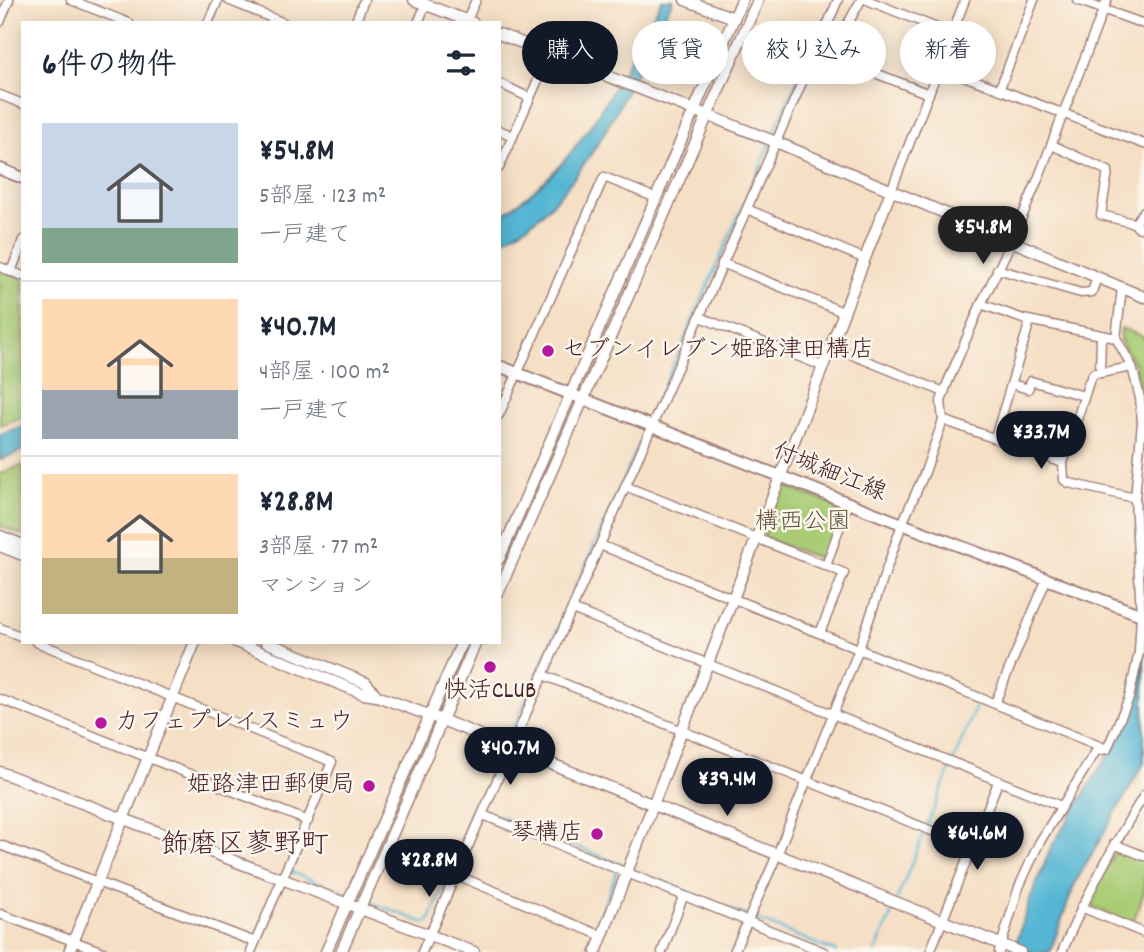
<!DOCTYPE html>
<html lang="ja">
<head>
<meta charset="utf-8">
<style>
	body { margin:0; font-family:Dekko,"Klee One",sans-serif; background:#f2f2f3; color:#1f2937; height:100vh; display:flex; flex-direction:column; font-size:26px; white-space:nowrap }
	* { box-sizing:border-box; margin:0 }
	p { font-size:23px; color:#747a83 }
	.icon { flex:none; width:38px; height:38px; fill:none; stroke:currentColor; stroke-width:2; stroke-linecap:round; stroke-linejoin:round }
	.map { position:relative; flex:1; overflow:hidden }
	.panel { position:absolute; left:21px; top:21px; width:480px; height:623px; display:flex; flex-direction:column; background:#fff; border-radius:0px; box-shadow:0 4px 18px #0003 }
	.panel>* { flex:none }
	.banner { position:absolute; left:522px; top:21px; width:516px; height:63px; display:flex; gap:14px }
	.price { position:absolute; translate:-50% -60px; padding:0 16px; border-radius:24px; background:#111827; color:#fff; font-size:23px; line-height:46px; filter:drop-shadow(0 2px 4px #0008) }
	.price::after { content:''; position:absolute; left:50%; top:42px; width:21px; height:16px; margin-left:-10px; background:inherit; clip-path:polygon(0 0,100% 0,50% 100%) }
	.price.selected { background:#222; color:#fff }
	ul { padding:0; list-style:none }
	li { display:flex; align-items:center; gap:21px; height:175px; padding:0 21px }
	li+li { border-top:2px solid #e0e1e3 }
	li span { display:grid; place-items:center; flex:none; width:196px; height:140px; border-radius:0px; color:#555 }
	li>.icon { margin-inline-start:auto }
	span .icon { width:84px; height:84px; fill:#fffc; stroke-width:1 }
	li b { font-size:30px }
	h2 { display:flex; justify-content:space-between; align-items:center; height:84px; padding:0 21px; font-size:30px }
	.tag { padding:0 24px; border-radius:32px; background:#fff; box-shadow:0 4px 18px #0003; font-size:24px; line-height:63px }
	.tag.selected { background:#111827; color:#fff }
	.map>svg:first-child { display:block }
	.green { fill:#a9cc75; stroke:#7a7650; stroke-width:2 }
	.water { fill:#55b6d3; stroke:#506a7f; stroke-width:2 }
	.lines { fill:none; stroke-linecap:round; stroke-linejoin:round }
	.stream { stroke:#55b6d3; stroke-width:2.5 }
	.minor-casing { stroke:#a07f78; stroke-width:11 }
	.tertiary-casing { stroke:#a07f78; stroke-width:13 }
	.secondary-casing { stroke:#a07f78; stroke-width:14 }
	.minor { stroke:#fff; stroke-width:8 }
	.tertiary { stroke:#fff; stroke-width:10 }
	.secondary { stroke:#fff; stroke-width:10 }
	.poi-dot { fill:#b5179e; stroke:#fbf7ec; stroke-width:2.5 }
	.labels { text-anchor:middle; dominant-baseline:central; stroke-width:5; stroke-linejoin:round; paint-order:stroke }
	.poi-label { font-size:24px; fill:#4a1f2b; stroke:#fbf7ec; text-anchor:start }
	.street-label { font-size:24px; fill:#4a1f2b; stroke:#fbf7ec }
	.park-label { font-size:24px; fill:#665341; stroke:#fbf7ec }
	.quarter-label { font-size:28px; fill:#4a1f2b; stroke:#fbf7ec }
</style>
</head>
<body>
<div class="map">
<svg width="1144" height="952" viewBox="0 0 1144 952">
	<rect width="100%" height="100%" fill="#fbf7ec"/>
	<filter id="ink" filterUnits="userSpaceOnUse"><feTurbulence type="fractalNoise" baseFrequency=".0143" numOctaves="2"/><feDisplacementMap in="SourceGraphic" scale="14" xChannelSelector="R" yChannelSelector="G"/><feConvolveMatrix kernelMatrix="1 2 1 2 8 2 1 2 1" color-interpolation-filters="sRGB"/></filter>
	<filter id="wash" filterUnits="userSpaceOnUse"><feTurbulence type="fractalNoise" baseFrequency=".00686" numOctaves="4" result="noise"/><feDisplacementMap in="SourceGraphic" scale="28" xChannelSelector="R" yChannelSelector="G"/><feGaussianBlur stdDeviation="1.57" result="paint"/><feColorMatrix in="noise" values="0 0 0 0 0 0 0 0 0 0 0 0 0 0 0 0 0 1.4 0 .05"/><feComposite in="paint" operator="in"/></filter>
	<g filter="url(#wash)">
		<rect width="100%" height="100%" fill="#f5dfc5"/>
		<g class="green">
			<path d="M0 270 23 279V416L0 425Z"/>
			<path d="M1121 328 1144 337V404L1134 364 1120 340Z"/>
			<path d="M23 465V535L0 526V474Z"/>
			<path d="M782 485 843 508 824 560 763 538Z"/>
			<path d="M1116 849 1144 859V893L1132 924 1087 904Z"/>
		</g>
		<g class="water">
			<path d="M662 0H673C632 75 606 151 543 213 531 225 513 234 499 243V217C522 201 545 183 564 161 604 114 632 54 662 0Z"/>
			<path d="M23 426V450L0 460V434Z"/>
			<path d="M1144 640V763L1075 883 1050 952H1013L1030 899 1052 846 1123 731 1141 675Z"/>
		</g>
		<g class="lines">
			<g class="stream">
				<path d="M772 138 808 53"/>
				<path d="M652 413 770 144"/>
				<path d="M507 743 643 435"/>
				<path d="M485 811 625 866"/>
				<path d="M631 869 837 952"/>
				<path d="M291 872 425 923 429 921 504 749"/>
				<path d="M897 899 975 708"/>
				<path d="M586 952 617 871"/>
				<path d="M875 952 895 906"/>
			</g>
		</g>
	</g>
	<g filter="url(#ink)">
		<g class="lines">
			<defs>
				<g id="minor">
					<path d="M71 0 129 23"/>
					<path d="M228 0 284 23"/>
					<path d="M867 0 952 34"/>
					<path d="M1077 0 1144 24"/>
					<path d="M467 20 476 0"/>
					<path d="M0 22 9 0"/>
					<path d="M208 23 218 0"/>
					<path d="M355 23 364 0"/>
					<path d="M418 23 426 4"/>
					<path d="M816 50 929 94"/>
					<path d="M831 54 861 0"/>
					<path d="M940 67 1144 144"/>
					<path d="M499 83 530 98"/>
					<path d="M1000 88 1034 0"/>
					<path d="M0 95 23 104"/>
					<path d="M499 130 513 136"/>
					<path d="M1052 145 1108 171 1101 215 1137 224"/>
					<path d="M499 168 549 55"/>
					<path d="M891 191 965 0"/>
					<path d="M747 209 865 259"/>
					<path d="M1144 211 1136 222 1137 227 1144 229"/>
					<path d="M722 263 843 312"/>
					<path d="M0 267 23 276"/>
					<path d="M997 269 1081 293 1092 292 1097 277"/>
					<path d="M11 272 23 240"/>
					<path d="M981 304 1023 319 1116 338"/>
					<path d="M700 317 822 366"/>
					<path d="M830 346 944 392"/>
					<path d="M1100 373 1132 367"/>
					<path d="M1012 384 1028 389 1031 381 1084 396"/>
					<path d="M499 415 604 177 656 198"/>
					<path d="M943 420 1063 463 1064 480 1069 483 1135 498"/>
					<path d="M995 438 1030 321"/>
					<path d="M1063 463 1089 382 1094 373H1100L1101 337"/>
					<path d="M625 486 844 573 820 633"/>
					<path d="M600 545 1107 749"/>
					<path d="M826 566 848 503"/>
					<path d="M572 609 1061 806"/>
					<path d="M0 628 23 637"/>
					<path d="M36 642 332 762 251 952"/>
					<path d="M543 675 972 847"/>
					<path d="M0 699 308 821"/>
					<path d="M995 703 1047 578"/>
					<path d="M1107 749 1129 698 1139 652 1141 615 1135 498 1142 422 1140 398 1132 367 1116 338 1122 288"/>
					<path d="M483 815 824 952"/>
					<path d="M1114 844 1144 856"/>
					<path d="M0 845 255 942"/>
					<path d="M456 875 602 936"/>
					<path d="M1081 907 1144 933"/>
					<path d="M0 914 103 952"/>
					<path d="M422 952 838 0"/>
					<path d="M662 952 683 897"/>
					<path d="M734 952 777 855 859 649 902 524 925 472 943 420 941 401 947 384 981 304 1012 241 1038 179 1107 0"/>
					<path d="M930 952 998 782"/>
					<path d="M999 952 1019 887 1039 843 1096 751 1107 749"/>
					<path d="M1062 952C1085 897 1113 846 1144 795"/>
				</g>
				<g id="tertiary">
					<path d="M414 0 473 23"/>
					<path d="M685 0 734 18"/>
					<path d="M499 34 776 142 1144 297"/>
					<path d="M0 536 23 545"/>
					<path d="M0 546 23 555"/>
					<path d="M499 559 742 0"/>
					<path d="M499 591 758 0"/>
					<path d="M236 642 364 694 377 696 442 720 1020 952"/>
					<path d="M266 642 366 683 377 696"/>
					<path d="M0 772 474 952"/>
					<path d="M69 952 195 642"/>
					<path d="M326 952 462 642"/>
					<path d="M341 952 476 642"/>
					<path d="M596 952 891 191"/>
				</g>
				<g id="secondary">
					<path d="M0 169 23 178"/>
					<path d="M499 366 902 524 1144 616"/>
				</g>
			</defs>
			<use href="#minor" class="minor-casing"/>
			<use href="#tertiary" class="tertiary-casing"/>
			<use href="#secondary" class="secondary-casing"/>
			<use href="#minor" class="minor"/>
			<use href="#tertiary" class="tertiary"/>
			<use href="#secondary" class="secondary"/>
		</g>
	</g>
	<g class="poi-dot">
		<circle cx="548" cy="351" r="7"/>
		<circle cx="490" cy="667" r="7"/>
		<circle cx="101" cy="723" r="7"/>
		<circle cx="369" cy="786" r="7"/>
		<circle cx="597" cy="834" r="7"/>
	</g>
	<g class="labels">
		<g class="poi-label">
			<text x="562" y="351">セブンイレブン姫路津田構店</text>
			<text x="490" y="692" text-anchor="middle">快活CLUB</text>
			<text x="115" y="723">カフェプレイスミュウ</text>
			<text x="355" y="786" text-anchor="end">姫路津田郵便局</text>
			<text x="583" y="834" text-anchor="end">琴構店</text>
		</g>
		<g class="street-label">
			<text transform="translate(829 473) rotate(22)">付城細江線</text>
		</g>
		<g class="park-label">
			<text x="803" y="523">構西公園</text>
		</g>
		<g class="quarter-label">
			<text x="245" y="847">飾磨区蓼野町</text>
		</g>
	</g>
</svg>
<b class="price selected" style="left:983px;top:266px">¥54.8M</b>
<b class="price" style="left:1041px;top:471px">¥33.7M</b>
<b class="price" style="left:510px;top:787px">¥40.7M</b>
<b class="price" style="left:727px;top:818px">¥39.4M</b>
<b class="price" style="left:977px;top:872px">¥64.6M</b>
<b class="price" style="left:429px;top:899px">¥28.8M</b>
<div class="banner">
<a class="tag selected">購入</a>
<a class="tag">賃貸</a>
<a class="tag">絞り込み</a>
<a class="tag">新着</a>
</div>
<section class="panel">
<h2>6件の物件<svg class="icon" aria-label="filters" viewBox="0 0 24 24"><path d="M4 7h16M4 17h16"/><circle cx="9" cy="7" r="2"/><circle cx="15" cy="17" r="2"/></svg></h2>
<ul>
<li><span style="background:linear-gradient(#c9d6e8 75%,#7fa58c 0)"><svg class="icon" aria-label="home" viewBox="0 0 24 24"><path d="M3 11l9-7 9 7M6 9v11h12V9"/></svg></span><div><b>¥54.8M</b><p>5部屋 · 123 m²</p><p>一戸建て</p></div></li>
<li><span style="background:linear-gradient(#ffd9b3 65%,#9aa5b1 0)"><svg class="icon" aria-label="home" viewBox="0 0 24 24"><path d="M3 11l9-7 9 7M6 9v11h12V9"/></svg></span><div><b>¥40.7M</b><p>4部屋 · 100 m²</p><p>一戸建て</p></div></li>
<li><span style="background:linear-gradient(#ffd9b3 60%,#c2b280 0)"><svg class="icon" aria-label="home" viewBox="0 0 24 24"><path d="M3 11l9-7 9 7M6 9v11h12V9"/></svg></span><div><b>¥28.8M</b><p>3部屋 · 77 m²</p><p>マンション</p></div></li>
</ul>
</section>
</div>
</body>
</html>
